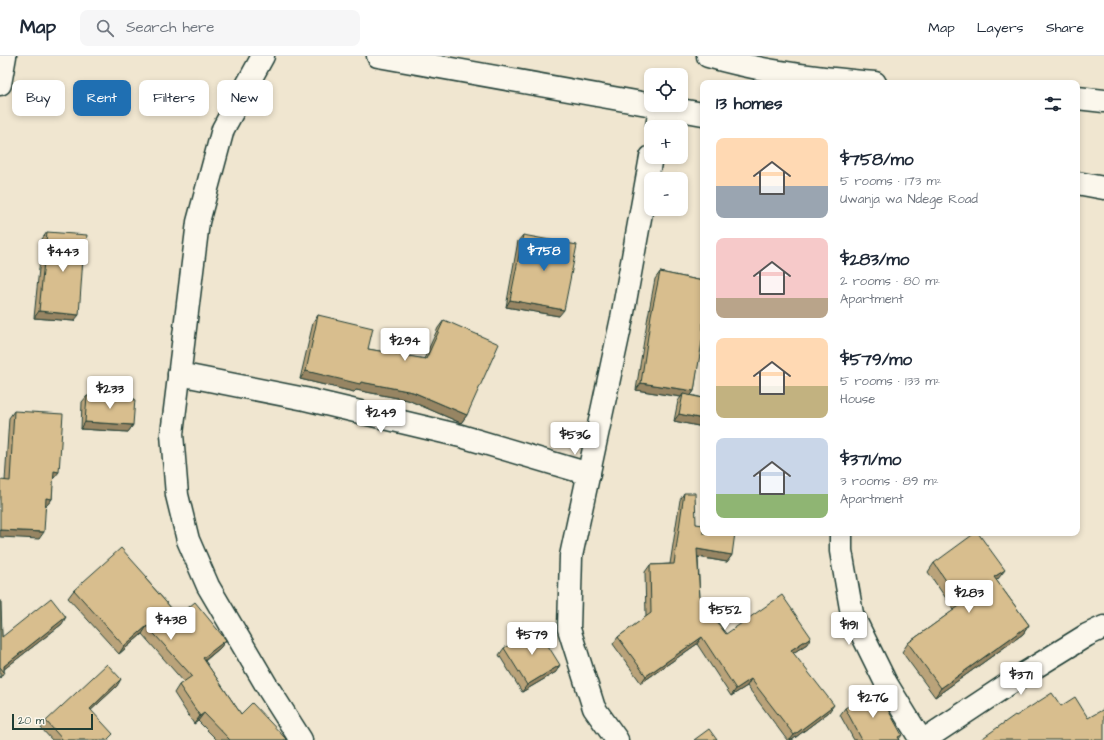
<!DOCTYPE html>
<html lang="en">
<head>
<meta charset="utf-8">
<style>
	body { margin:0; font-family:"Architects Daughter",sans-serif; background:#f6f6f7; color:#1f2937; height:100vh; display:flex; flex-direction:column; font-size:15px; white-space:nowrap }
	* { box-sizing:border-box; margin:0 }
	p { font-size:13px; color:#747a83 }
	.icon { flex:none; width:22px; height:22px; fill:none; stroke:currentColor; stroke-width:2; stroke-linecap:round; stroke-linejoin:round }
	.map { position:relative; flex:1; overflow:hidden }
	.sheet { position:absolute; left:700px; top:24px; width:380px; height:456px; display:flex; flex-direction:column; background:#fff; border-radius:8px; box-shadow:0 2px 6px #0003 }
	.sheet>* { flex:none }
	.banner { position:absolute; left:12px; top:24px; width:380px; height:36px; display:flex; gap:8px }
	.tools { position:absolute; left:644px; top:12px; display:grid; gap:8px }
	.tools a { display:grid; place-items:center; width:44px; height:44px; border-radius:8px; background:#fff; box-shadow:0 2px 6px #0003; font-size:20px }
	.scale { position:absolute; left:12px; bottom:10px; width:81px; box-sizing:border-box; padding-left:4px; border:2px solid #1f3d34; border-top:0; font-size:11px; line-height:14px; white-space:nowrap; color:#1f3d34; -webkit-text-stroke:3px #fbf7ec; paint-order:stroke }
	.price { position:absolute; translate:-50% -34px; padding:0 9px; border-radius:4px; background:#fff; color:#222; font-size:13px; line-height:26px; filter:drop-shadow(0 1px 2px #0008) }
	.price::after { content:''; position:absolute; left:50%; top:24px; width:12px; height:9px; margin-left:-6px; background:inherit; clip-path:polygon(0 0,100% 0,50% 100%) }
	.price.current { background:#1f6fb2; color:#fff }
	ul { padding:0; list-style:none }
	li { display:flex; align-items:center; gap:12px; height:100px; padding:0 16px }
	li span { display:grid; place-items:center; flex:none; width:112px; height:80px; border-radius:8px; color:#555 }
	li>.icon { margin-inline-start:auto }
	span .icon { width:48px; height:48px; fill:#fffc; stroke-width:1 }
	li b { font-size:17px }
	h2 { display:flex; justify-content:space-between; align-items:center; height:48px; padding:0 16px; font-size:17px }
	.tag { padding:0 14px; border-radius:8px; background:#fff; box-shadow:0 2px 6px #0003; font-size:14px; line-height:36px }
	.tag.current { background:#1f6fb2; color:#fff }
	header { display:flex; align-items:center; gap:24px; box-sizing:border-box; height:56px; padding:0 20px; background:#fff; border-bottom:1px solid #e0e1e3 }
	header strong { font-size:19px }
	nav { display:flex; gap:22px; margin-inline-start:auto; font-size:14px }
	.search { width:280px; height:36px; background:#f6f6f7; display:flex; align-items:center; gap:10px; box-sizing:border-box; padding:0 14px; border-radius:8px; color:#747a83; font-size:15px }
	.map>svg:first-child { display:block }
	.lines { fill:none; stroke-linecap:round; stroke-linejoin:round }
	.minor-casing { stroke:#1f3d34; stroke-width:25 }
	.major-casing { stroke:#1f3d34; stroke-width:25 }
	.minor { stroke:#fbf7ec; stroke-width:22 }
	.major { stroke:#fbf7ec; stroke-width:22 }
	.wall { fill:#baa37a; stroke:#1f3d34 }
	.shaded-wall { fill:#978563; stroke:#1f3d34 }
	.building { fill:#d8be8e; stroke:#1f3d34 }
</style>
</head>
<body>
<header>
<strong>Map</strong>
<div class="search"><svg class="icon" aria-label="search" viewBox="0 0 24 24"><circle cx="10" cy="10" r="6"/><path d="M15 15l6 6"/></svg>Search here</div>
<nav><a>Map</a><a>Layers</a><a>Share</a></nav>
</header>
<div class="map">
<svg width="1104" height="684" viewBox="0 0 1104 684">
	<rect width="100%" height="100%" fill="#f0e6d0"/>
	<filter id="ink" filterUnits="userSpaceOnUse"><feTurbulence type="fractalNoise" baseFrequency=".025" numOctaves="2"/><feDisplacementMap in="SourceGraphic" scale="8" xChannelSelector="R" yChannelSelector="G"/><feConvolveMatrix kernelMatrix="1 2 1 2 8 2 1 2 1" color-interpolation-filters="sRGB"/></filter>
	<g filter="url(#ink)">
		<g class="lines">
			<defs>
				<g id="minor">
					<path d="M263 0 223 73 198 166 172 378 177 439 188 484 208 530 268 632 301 684"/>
					<path d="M708 0C762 16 819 22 875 27"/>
					<path d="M0 28 5 0"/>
					<path d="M1077 42 1104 45"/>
					<path d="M657 71 660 51"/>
					<path d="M179 318 305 343 461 380 589 418"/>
					<path d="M841 477V495L852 558 886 627 921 684"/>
					<path d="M617 684 594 652 569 573 571 500 622 262 651 101"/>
					<path d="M924 684 1019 621 1087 579 1104 571"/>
				</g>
				<g id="major">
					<path d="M378 0 703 58"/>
					<path d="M1077 127 1104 132"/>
				</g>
			</defs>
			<use href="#minor" class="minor-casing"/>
			<use href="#major" class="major-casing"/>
			<use href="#minor" class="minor"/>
			<use href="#major" class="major"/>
		</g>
		<g class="wall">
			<path d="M47 176 83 204 74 265 34 262 42 183Z"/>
			<path d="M523 179 559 260 506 251 518 185Z"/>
			<path d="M660 216 703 225V287H701L694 335 691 339 703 342V371L674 365 678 345 681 341 636 334 647 266 655 223Z"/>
			<path d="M318 259 368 293 424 303 438 272 444 264 467 359 461 367 408 344 356 334 354 336 300 323 313 267Z"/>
			<path d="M87 340 133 369 128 376 81 373 82 346Z"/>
			<path d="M14 355 54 422H53L52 443 47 449H46L39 483 5 425 9 362Z"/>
			<path d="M684 437 696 468 732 499 727 506 698 501 700 543 726 578 807 588 793 597 829 656 792 684H787L747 630 731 640 697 588 641 627 613 588 618 581 646 561 645 516 650 509 670 508 680 444Z"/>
			<path d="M934 507 998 523 996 524 1029 569 1023 578 935 641 902 596 908 587 954 554 928 516Z"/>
			<path d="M147 521 145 522 178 560 226 584 220 592 205 605 241 658 285 684H217L198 665 194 668 174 637 179 629 184 626 142 578 119 598 68 542 74 534Z"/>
			<path d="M0 545 2 581 62 568 4 613V616L0 622Z"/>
			<path d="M504 592 556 616 522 636 499 599Z"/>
			<path d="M117 630 91 654 109 684H52L41 672 46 665Z"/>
			<path d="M845 652 902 679 899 683 900 684H854L840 659Z"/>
		</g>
		<g class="shaded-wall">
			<path d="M510 244 564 254 559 260 506 251Z"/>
			<path d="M39 255 79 259 74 265 34 262Z"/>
			<path d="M306 315 413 336 467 359 461 367 408 344 356 334 354 336 300 323Z"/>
			<path d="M641 327 694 335 689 342 683 338 681 341 636 334Z"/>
			<path d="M679 358 703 363V371L674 365Z"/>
			<path d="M85 366 133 369 128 376 81 373Z"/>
			<path d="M54 415 59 416 54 422H49Z"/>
			<path d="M46 442 52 443 47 449H41Z"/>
			<path d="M0 474 44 476 39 483 0 481Z"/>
			<path d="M697 493 732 499 727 506 693 500Z"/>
			<path d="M1005 514 998 523 988 530 994 521Z"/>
			<path d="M66 561 62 568 3 614 4 610Z"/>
			<path d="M1029 569 1023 578 935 641 941 632Z"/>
			<path d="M147 570 142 578 119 598 124 590Z"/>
			<path d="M702 581 697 588 641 627 646 620Z"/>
			<path d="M811 581 807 588 787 601 791 594Z"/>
			<path d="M226 584 220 592 198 610 203 602Z"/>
			<path d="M560 609 556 616 522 636 527 629Z"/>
			<path d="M121 623 117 630 85 660 90 653Z"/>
			<path d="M751 623 747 630 731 640 736 633Z"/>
			<path d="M834 649 829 656 792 684H790L794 679Z"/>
			<path d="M204 657 198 665 194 668 200 660Z"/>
		</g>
		<g class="building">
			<path d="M47 176 87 179 84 202H83L79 259 39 255Z"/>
			<path d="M523 179 577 189 564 254 510 244Z"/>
			<path d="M660 216 703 225V280L694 335 641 327 651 259Z"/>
			<path d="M318 259 373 272 368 293 426 303 444 264 499 288 467 359 413 336 361 326 360 328 306 315Z"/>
			<path d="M683 338 703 342V363L679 358Z"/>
			<path d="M87 340 135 343 133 369 85 366Z"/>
			<path d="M14 355 63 358 59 416 54 415 52 443 46 442 44 476 0 474V424L10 425Z"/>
			<path d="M684 437H695L696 468 703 469V477H735L732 499 697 493 700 543 726 578 782 539 811 581 791 594 834 649 794 679 751 623 736 633 702 581 646 620 618 581 651 557 650 509 674 508Z"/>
			<path d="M975 477H978L1005 514 994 521 1029 569 941 632 908 587 962 548 934 507Z"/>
			<path d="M121 492 147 521 145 522 178 560 195 546 226 584 203 602 241 658 252 647 286 683 284 684H230L204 657 200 660 179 629 192 620 147 570 124 590 74 534Z"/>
			<path d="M51 542 66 561 4 610V616L0 611V545L1 544 2 581Z"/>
			<path d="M537 572 560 609 527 629 504 592Z"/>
			<path d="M107 608 121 623 90 653 113 678 107 684H63L46 665Z"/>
			<path d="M877 634 902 679 898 681 900 684H862L845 652Z"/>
			<path d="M1052 637 1061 650 1075 641 1088 662 1104 653V684H980L1015 659 1016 660Z"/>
			<path d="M709 673 717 684H694Z"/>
		</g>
	</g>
</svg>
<div class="tools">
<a><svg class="icon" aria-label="locate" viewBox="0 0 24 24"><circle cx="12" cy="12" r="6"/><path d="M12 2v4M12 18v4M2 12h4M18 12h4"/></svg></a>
<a>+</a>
<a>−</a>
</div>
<div class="scale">20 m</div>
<b class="price current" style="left:544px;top:216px">$758</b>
<b class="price" style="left:63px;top:217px">$443</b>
<b class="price" style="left:405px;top:306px">$294</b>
<b class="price" style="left:110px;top:354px">$233</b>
<b class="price" style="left:381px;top:378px">$249</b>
<b class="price" style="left:575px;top:400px">$536</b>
<b class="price" style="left:969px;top:558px">$283</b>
<b class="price" style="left:725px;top:575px">$552</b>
<b class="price" style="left:171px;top:585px">$438</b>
<b class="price" style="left:849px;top:590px">$191</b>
<b class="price" style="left:532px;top:600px">$579</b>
<b class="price" style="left:1021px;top:640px">$371</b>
<b class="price" style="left:873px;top:663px">$276</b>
<div class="banner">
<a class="tag">Buy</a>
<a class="tag current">Rent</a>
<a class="tag">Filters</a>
<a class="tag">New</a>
</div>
<section class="sheet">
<h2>13 homes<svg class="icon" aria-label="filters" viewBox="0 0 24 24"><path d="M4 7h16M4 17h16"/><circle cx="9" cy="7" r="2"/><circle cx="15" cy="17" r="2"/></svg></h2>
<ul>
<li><span style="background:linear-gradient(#ffd9b3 60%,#9aa5b1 0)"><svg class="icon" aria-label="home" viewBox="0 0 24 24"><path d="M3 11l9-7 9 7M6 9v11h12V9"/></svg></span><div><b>$758/mo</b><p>5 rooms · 173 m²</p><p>Uwanja wa Ndege Road</p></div></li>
<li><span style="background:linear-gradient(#f6c9c9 75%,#b9a48a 0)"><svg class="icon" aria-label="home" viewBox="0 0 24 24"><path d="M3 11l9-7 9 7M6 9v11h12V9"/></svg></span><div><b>$283/mo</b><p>2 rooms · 80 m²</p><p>Apartment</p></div></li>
<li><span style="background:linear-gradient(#ffd9b3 60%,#c2b280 0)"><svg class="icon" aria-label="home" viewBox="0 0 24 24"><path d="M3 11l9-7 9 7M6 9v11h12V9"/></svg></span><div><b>$579/mo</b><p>5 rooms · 133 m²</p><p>House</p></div></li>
<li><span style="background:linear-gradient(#c9d6e8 70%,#8fb573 0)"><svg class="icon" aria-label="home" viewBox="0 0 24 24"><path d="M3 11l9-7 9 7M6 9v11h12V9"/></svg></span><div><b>$371/mo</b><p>3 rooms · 89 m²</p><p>Apartment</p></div></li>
</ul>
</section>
</div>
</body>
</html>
